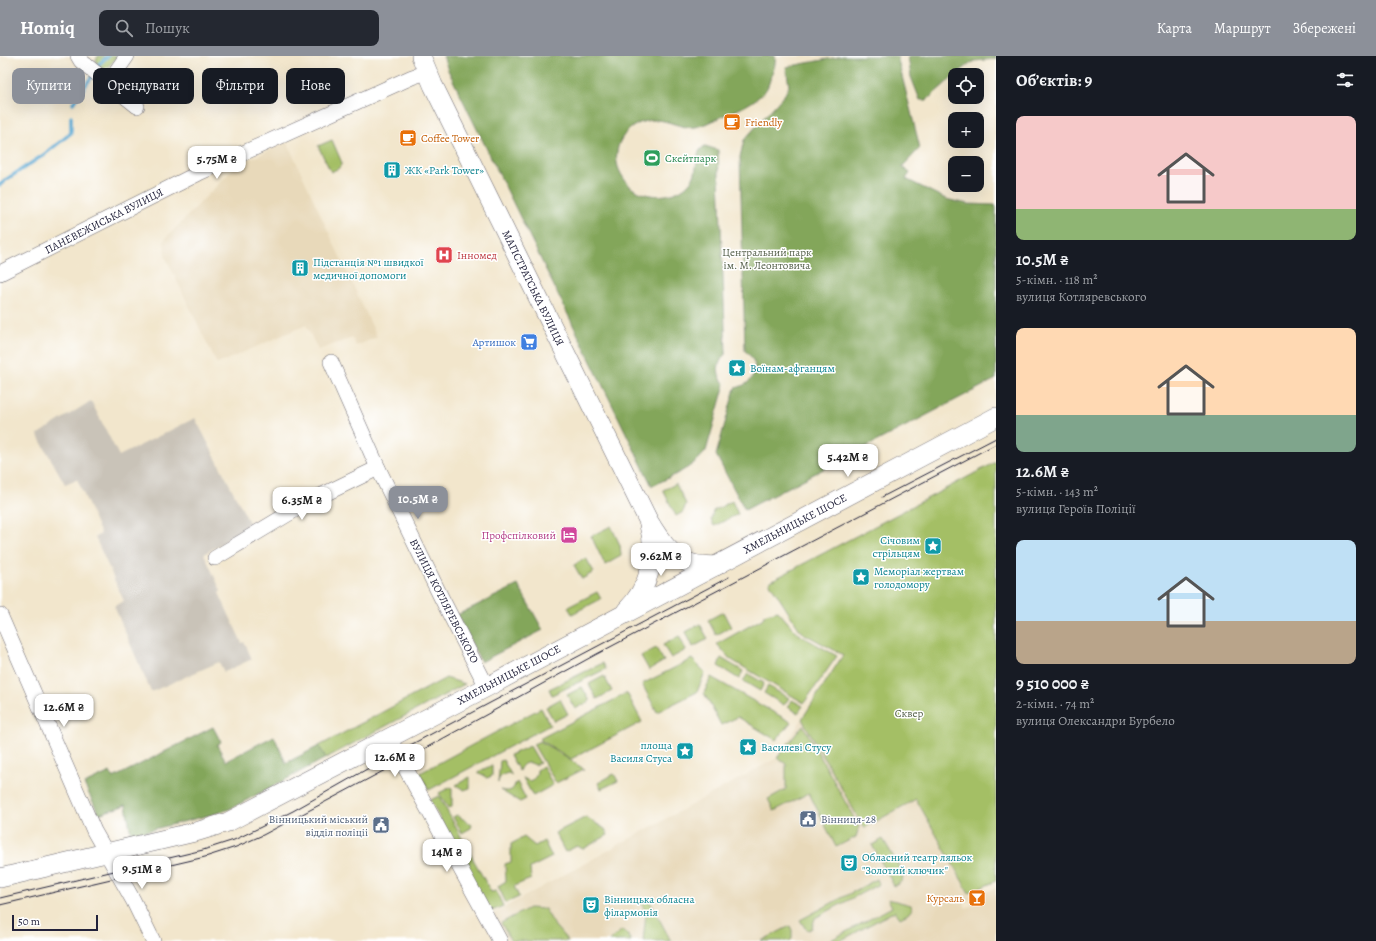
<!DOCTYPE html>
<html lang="uk">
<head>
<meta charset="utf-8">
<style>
	body { margin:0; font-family:Alegreya,serif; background:#242831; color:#f1f3f6; height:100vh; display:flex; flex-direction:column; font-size:15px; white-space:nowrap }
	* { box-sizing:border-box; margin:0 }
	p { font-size:13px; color:#9ea1a6 }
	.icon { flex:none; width:22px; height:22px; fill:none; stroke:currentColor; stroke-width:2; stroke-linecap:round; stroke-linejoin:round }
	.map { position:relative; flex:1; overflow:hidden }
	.drawer { display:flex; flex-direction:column; background:#171b24; width:380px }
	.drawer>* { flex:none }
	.guide { position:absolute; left:12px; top:12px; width:380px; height:36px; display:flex; gap:8px }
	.fabs { position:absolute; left:948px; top:12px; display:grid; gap:8px }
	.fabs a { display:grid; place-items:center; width:36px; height:36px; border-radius:8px; background:#171b24; box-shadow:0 4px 16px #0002; font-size:20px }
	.scale { position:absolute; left:12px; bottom:10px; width:86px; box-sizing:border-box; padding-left:4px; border:2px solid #22223b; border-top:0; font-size:11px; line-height:14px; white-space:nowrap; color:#22223b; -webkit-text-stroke:3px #fff; paint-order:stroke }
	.price { position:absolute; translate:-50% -34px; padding:0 9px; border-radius:8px; background:#fff; color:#222; font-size:13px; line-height:26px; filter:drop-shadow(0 1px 2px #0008) }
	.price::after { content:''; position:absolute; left:50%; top:24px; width:12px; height:9px; margin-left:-6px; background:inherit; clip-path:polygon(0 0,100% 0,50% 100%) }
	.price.on { background:#8c9099; color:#fff }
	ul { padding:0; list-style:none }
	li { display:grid; align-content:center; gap:8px; height:212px; padding:0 20px }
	li span { display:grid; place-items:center; height:124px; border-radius:8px; color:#555 }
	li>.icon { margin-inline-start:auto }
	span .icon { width:72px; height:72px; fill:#fffc; stroke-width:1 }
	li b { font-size:17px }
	h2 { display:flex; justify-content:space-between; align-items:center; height:48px; padding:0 20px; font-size:17px }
	.tag { padding:0 14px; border-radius:8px; background:#171b24; box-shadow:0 4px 16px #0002; font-size:14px; line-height:36px }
	.tag.on { background:#8c9099; color:#fff }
	header { display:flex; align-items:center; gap:24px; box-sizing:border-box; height:56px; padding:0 20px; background:#8c9099; color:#fff }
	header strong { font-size:19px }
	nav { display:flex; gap:22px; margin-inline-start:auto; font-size:14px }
	.search { width:280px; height:36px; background:#242831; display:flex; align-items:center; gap:10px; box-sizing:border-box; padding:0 14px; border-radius:8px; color:#9ea1a6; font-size:15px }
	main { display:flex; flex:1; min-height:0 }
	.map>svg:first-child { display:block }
	.built { fill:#e8d9ba }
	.industrial { fill:#c9c3b8 }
	.green { fill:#a4bf65; stroke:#637050 }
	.forest { fill:#83a65a; stroke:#52644a }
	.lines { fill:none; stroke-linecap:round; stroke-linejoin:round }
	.stream { stroke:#56a7d1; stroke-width:3.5 }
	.minor-casing { stroke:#6b676e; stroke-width:16 }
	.major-casing { stroke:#6b676e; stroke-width:20 }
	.minor { stroke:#fff; stroke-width:15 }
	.major { stroke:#fff; stroke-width:19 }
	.tram { stroke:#22223b; stroke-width:1 }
	.labels { text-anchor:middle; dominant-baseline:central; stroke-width:3; stroke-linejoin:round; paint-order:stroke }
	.food-label { font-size:11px; fill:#c56008; stroke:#fff; text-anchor:start }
	.leisure-label { font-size:11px; fill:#27864d; stroke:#fff; text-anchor:start }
	.culture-label { font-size:11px; fill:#0d838f; stroke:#fff; text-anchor:start }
	.street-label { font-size:11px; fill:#22223b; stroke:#fff }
	.park-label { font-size:11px; fill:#56614c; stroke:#fff }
	.health-label { font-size:11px; fill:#be3a42; stroke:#fff; text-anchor:start }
	.shop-label { font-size:11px; fill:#366cbe; stroke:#fff; text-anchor:end }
	.hotel-label { font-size:11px; fill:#b23c85; stroke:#fff; text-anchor:end }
	.service-label { font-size:11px; fill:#4e5e75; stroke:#fff; text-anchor:end }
</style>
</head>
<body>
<header>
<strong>Homiq</strong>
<div class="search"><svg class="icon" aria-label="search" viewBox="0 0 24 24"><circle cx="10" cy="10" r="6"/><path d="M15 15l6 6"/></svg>Пошук</div>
<nav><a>Карта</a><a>Маршрут</a><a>Збережені</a></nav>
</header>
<main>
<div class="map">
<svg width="996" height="885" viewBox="0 0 996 885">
	<rect width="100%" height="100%" fill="#fff"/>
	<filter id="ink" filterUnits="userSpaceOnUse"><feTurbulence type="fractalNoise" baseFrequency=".025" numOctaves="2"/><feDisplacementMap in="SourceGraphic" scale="8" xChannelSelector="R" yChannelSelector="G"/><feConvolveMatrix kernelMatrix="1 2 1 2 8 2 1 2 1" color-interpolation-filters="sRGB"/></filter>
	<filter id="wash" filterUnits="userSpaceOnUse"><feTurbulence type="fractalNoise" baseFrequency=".012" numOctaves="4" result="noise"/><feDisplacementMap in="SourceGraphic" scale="16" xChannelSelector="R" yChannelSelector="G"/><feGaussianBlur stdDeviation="0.9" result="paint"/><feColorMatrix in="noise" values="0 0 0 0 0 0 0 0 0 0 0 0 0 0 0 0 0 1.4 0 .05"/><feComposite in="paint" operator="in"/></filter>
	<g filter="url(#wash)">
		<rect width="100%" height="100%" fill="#f2e6cc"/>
		<g class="built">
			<path d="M287 86 377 281 356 290 352 282 318 294 306 269 217 308 165 200 164 184 237 109Z"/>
			<path d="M802 663 864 772 916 743 972 842 964 848 966 852 981 845 979 841 981 840V838L996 832V885H500L487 861 777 702Z"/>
		</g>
		<path class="industrial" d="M91 345 119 400 195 362 251 470 204 498 221 535 219 537 242 587 244 586 252 603 224 616 219 606 151 636 114 550 124 545 95 481 101 478 77 423 65 428 39 382 38 378Z"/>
		<g class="green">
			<path d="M98 0H117C112 7 106 17 97 10L96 4Z"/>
			<path d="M332 84 342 107 339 112 331 116 318 90Z"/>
			<path d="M996 406V825L969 837 916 743 864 772 802 663 843 599 801 576 769 526Z"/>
			<path d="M676 428 686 448 683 456 676 460 663 434Z"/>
			<path d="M732 445 738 458 714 470 711 464 713 455Z"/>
			<path d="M611 470 620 489 621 500 605 509 591 480Z"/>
			<path d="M586 502 594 516 582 523 574 509Z"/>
			<path d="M597 536 601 543 572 558 568 551Z"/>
			<path d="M778 555 798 578 837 600 804 647 730 603 717 588 762 563 766 558Z"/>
			<path d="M723 556 731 571 716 579 708 564Z"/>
			<path d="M700 568 708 583 693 591 686 576Z"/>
			<path d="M679 580 686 594 671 602 663 589Z"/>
			<path d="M656 592 664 605 649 614 641 600Z"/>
			<path d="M721 602 743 615 739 623 718 610Z"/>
			<path d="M692 603 705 616 697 636 657 656 642 628Z"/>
			<path d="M603 607 606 613 552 639 549 633Z"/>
			<path d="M748 618 764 627 760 635 743 625Z"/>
			<path d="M604 620 612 635 597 643 589 628Z"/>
			<path d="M711 621 791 666 776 684 738 661 721 669 704 637Z"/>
			<path d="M446 622 465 628 326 702 319 690Z"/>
			<path d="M768 630 789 642 784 649 764 637Z"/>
			<path d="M582 631 590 645 575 653 567 639Z"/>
			<path d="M627 637 642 666 571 703 539 683Z"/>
			<path d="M560 643 568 658 554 665 546 651Z"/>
			<path d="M792 644 803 650 798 657 788 651Z"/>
			<path d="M541 652 550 669 429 734 420 717Z"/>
			<path d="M803 669 859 771 856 781 836 791 809 737 774 755 768 743 786 733V708L777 702Z"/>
			<path d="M540 685 584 713 556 727 533 688Z"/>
			<path d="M530 690 540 707 535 709 531 707C525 706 521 709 519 715L510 699Z"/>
			<path d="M503 704 512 720 508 717C501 719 499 721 498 727L500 705Z"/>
			<path d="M492 709V720L487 722 478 716Z"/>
			<path d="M543 710 553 729 533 740 523 722 529 725C535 723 537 720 537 714Z"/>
			<path d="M614 718 618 725 601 733 598 727Z"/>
			<path d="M470 721V732L464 734 456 729Z"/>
			<path d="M517 726 526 743 520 746 500 734C507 736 513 736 515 728Z"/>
			<path d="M451 731 452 732V751L448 752 439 737Z"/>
			<path d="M439 740 491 836 496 835 503 850 490 856 430 744Z"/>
			<path d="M457 759 472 769 471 772 462 777 453 761Z"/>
			<path d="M586 761 605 773 608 779 583 793 577 790 565 796 555 777Z"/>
			<path d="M524 781 535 790 544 785 552 801 530 812 531 823 514 830 519 841 506 847 498 830 506 825 505 808 511 806V788Z"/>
			<path d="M883 783 903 817C903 825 901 827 894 830L872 789Z"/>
			<path d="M877 823 879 828 815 862 812 872 809 874 805 872 800 864Z"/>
			<path d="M648 842 671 885H643L646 857 641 846Z"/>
			<path d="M888 843 911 849 912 853 908 858 900 862 895 855 840 885H829L892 851Z"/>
			<path d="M529 852 545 853 555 870 568 885H511L501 867Z"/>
			<path d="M790 870 792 874V883L789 885H761Z"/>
			<path d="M622 874 627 878 631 885H609Z"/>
		</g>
		<g class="forest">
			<path d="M443 0H775C776 8 774 13 771 20 770 24 769 28 767 32 760 45 733 56 719 62 712 65 704 69 696 71 680 73 670 64 655 64 630 64 611 87 618 111 621 120 630 133 639 136 656 143 680 140 691 125 698 117 695 105 699 96 700 93 703 91 705 90L718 94 726 297C717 307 715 318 725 328L706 395C692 413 672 420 652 430L448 14Z"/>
			<path d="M843 0H897L920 92 902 111 910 117 906 123 946 143 968 148 995 149 996 152V323L745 454 716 399 735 332C756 328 762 308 745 295L740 101 744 84 785 38 789 30 786 11Z"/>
			<path d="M908 0H996V3L974 5 955 19 927 44H920L911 21Z"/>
			<path d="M518 529 543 574 481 606 457 559Z"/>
			<path d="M213 671 221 686 217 689 226 705 274 680 286 707 319 690 326 702 230 753 214 758 131 779 126 749 99 758 84 728 110 716 113 722Z"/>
		</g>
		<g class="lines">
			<g class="stream">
				<path d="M97 10 108 0"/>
				<path d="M73 47 93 19"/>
				<path d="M0 129 7 123 45 98 71 77V61"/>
			</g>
		</g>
	</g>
	<g filter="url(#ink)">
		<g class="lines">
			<defs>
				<g id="minor">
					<path d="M78 0 81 5 137 50"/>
					<path d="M108 27 127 0"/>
					<path d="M0 217 199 117 412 21 427 16"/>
					<path d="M331 306 378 412 441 541 487 631"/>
					<path d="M215 502 308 446 378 412"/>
					<path d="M0 559 94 775 133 844 153 885"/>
					<path d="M389 682 500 885"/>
				</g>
				<g id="major">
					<path d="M421 0 433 29 648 464C658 481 672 504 694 508 701 510 708 509 716 510"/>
					<path d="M626 555C649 532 658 500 649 469"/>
					<path d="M0 822 199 775 228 766 487 631 996 361"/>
				</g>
			</defs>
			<use href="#minor" class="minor-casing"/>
			<use href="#major" class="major-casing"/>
			<use href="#minor" class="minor"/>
			<use href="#major" class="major"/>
			<g class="tram">
				<path d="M882 441 996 382"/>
				<path d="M0 842 203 794 234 784 259 772 293 755 397 696 729 521"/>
				<path d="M0 849 205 801 236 791 263 779 402 705 595 599 996 388"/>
			</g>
		</g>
	</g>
	<defs>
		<symbol id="cafe-square" viewBox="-11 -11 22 22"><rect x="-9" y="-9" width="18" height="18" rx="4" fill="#e8710a" stroke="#fff"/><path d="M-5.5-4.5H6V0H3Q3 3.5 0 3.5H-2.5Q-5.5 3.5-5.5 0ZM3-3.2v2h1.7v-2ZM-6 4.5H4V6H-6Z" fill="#fff"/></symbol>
		<symbol id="stadium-square" viewBox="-11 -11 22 22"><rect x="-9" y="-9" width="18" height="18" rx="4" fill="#2e9e5b" stroke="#fff"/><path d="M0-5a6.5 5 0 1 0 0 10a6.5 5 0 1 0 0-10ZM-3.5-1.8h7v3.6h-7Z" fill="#fff"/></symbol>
		<symbol id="building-square" viewBox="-11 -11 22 22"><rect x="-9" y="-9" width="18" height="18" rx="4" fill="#0f9aa8" stroke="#fff"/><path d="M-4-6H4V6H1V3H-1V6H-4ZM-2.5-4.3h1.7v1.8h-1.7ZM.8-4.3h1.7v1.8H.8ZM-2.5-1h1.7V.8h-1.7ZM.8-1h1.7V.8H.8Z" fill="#fff"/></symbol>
		<symbol id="hospital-square" viewBox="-11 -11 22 22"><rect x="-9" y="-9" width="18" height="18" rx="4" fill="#e0444e" stroke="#fff"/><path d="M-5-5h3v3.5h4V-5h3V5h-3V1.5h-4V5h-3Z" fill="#fff"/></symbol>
		<symbol id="supermarket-square" viewBox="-11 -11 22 22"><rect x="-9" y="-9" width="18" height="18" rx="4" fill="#3f7fe0" stroke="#fff"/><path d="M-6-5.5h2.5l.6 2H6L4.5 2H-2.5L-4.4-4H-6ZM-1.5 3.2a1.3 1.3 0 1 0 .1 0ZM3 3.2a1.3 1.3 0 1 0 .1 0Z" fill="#fff"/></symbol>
		<symbol id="sight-square" viewBox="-11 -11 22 22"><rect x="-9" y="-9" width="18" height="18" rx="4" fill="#0f9aa8" stroke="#fff"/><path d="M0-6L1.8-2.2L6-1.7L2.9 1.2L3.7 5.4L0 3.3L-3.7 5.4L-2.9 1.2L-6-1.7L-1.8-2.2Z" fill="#fff"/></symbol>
		<symbol id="hotel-square" viewBox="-11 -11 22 22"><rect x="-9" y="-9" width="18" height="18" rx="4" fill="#d1479c" stroke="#fff"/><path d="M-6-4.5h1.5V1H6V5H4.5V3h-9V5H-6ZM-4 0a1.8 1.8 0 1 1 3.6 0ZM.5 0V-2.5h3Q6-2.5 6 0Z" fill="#fff"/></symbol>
		<symbol id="civic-square" viewBox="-11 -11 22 22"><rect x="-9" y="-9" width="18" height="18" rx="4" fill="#5c6f8a" stroke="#fff"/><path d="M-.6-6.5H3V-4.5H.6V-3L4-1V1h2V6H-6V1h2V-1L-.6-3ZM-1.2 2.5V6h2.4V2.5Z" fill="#fff"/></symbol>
		<symbol id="theatre-square" viewBox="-11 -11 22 22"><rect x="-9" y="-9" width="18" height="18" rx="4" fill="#0f9aa8" stroke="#fff"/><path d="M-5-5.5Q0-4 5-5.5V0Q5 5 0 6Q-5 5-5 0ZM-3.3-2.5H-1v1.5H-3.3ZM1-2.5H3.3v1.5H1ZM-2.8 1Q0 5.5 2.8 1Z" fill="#fff"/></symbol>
		<symbol id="bar-square" viewBox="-11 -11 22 22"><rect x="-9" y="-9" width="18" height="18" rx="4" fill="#e8710a" stroke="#fff"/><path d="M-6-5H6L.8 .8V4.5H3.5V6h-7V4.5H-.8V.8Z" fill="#fff"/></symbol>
	</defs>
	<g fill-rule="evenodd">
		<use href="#cafe-square" x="722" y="56" width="20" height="20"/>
		<use href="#cafe-square" x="398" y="72" width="20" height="20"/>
		<use href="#stadium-square" x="642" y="92" width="20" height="20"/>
		<use href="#building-square" x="382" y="104" width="20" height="20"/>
		<use href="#hospital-square" x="434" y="189" width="20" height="20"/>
		<use href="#building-square" x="290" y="202" width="20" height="20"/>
		<use href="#supermarket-square" x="519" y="276" width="20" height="20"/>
		<use href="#sight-square" x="727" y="302" width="20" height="20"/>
		<use href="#hotel-square" x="559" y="469" width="20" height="20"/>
		<use href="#sight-square" x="923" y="480" width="20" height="20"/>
		<use href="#sight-square" x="851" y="511" width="20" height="20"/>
		<use href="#sight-square" x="738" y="681" width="20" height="20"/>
		<use href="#sight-square" x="675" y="685" width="20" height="20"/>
		<use href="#civic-square" x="798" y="753" width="20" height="20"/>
		<use href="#civic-square" x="371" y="759" width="20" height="20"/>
		<use href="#theatre-square" x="839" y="797" width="20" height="20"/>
		<use href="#bar-square" x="967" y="832" width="20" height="20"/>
		<use href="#theatre-square" x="581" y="839" width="20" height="20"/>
	</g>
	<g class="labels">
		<g class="food-label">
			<text x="745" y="66">Friendly</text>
			<text x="421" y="82">Coffee Tower</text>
			<text x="964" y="842" text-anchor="end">Курсаль</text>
		</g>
		<g class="leisure-label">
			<text x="665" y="102">Скейтпарк</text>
		</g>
		<g class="culture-label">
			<text x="405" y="114">ЖК «Park Tower»</text>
			<text x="313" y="206">Підстанція №1 швидкої<tspan x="313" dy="13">медичної допомоги</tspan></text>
			<text x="750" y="312">Воїнам-афганцям</text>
			<text x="920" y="484" text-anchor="end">Січовим<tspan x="920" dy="13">стрільцям</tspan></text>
			<text x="874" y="515">Меморіал жертвам<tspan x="874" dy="13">голодомору</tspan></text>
			<text x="672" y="689" text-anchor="end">площа<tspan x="672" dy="13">Василя Стуса</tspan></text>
			<text x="761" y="691">Василеві Стусу</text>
			<text x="862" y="801">Обласний театр ляльок<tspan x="862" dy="13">"Золотий ключик"</tspan></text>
			<text x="604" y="843">Вінницька обласна<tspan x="604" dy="13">філармонія</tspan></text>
		</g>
		<g class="street-label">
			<text transform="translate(104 165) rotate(-27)">ПАНЕВЕЖИСЬКА ВУЛИЦЯ</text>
			<text transform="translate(533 232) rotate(64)">МАГІСТРАТСЬКА ВУЛИЦЯ</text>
			<text transform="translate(795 468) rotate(-28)">ХМЕЛЬНИЦЬКЕ ШОСЕ</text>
			<text transform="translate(444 545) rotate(63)">ВУЛИЦЯ КОТЛЯРЕВСЬКОГО</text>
			<text transform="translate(509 619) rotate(-28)">ХМЕЛЬНИЦЬКЕ ШОСЕ</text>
		</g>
		<g class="park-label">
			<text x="767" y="196">Центральний парк<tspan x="767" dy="13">ім. М. Леонтовича</tspan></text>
			<text x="909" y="657">Сквер</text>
		</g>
		<g class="health-label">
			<text x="457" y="199">Інномед</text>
		</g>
		<g class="shop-label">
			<text x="516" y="286">Артишок</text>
		</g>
		<g class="hotel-label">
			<text x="556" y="479">Профспілковий</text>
		</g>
		<g class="service-label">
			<text x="368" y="763">Вінницький міський<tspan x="368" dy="13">відділ поліціі</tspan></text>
			<text x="821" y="763" text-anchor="start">Вінниця-28</text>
		</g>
	</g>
</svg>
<div class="fabs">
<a><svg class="icon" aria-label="locate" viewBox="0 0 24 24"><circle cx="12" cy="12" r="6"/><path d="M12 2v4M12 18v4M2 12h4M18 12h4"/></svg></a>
<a>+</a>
<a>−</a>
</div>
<div class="scale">50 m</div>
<b class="price" style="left:217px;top:124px">5.75M ₴</b>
<b class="price" style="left:848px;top:422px">5.42M ₴</b>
<b class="price on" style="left:418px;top:464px">10.5M ₴</b>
<b class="price" style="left:302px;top:465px">6.35M ₴</b>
<b class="price" style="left:661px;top:521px">9.62M ₴</b>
<b class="price" style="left:64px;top:672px">12.6M ₴</b>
<b class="price" style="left:395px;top:722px">12.6M ₴</b>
<b class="price" style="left:447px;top:817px">14M ₴</b>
<b class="price" style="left:142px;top:834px">9.51M ₴</b>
<div class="guide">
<a class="tag on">Купити</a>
<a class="tag">Орендувати</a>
<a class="tag">Фільтри</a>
<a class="tag">Нове</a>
</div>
</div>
<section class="drawer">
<h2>Об’єктів: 9<svg class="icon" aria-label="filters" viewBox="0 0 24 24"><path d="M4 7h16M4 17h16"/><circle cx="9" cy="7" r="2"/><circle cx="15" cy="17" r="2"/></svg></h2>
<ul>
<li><span style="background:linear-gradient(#f6c9c9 75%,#8fb573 0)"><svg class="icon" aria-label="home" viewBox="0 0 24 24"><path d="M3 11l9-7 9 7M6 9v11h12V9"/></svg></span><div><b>10.5M ₴</b><p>5-кімн. · 118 m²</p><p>вулиця Котляревського</p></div></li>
<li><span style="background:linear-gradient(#ffd9b3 70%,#7fa58c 0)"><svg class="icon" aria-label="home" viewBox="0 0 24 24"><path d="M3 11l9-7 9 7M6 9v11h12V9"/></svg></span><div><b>12.6M ₴</b><p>5-кімн. · 143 m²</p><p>вулиця Героїв Поліції</p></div></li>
<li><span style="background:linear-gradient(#bfe0f5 65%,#b9a48a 0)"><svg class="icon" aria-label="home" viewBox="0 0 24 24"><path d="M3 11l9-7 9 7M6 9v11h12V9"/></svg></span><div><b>9 510 000 ₴</b><p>2-кімн. · 74 m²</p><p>вулиця Олександри Бурбело</p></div></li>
</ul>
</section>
</main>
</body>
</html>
